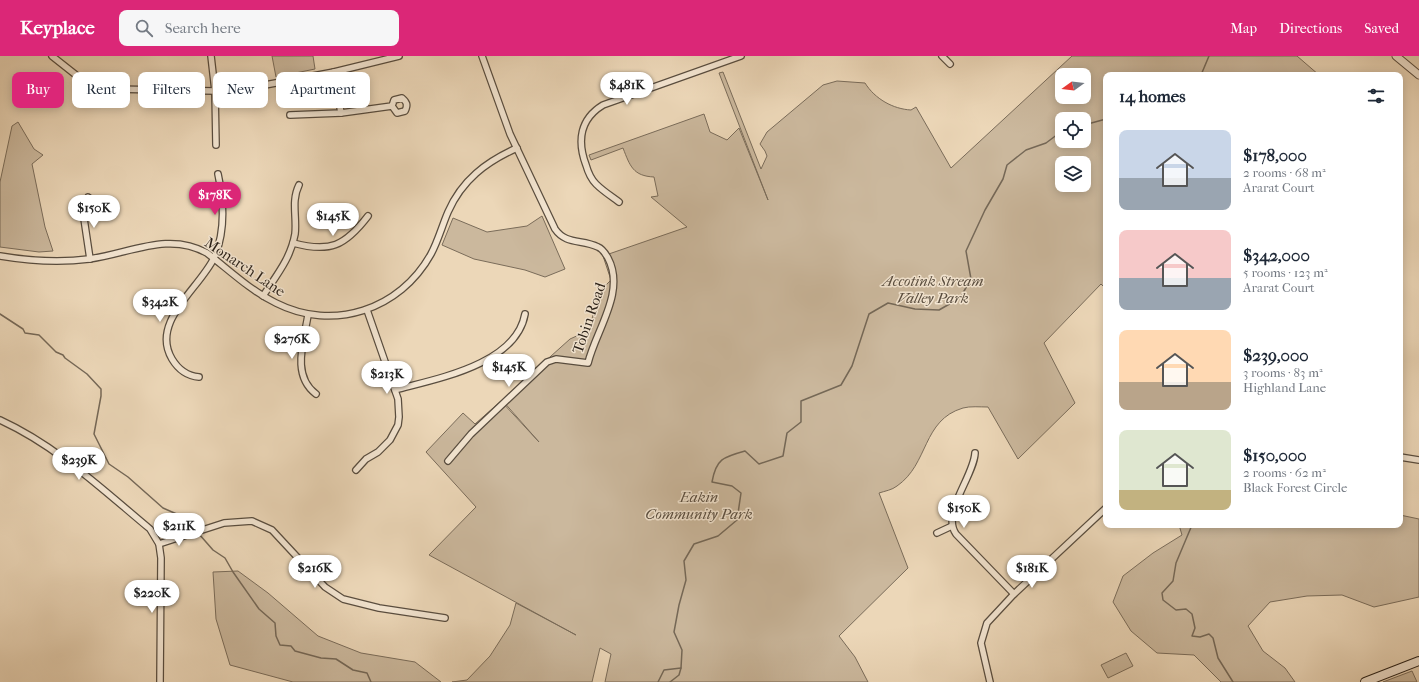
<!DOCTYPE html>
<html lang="en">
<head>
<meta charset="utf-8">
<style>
	body { margin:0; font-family:"IM FELL French Canon",serif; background:#f6f6f7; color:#1f2937; height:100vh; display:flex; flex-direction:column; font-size:15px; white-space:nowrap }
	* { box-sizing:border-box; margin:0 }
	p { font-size:13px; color:#747a83 }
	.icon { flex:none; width:22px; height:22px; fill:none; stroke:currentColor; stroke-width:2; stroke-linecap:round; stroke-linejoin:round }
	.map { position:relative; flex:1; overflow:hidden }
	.panel { position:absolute; left:1103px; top:16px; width:300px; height:456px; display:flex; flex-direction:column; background:#fff; border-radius:8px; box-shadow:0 2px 10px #0003 }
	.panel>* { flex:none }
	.hud { position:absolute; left:12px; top:16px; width:380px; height:36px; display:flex; gap:8px }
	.needle { width:26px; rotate:255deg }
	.fabs { position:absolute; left:1055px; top:12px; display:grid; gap:8px }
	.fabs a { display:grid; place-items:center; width:36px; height:36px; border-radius:8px; background:#fff; box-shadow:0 2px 10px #0003; font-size:20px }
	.price { position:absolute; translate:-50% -34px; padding:0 9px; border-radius:14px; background:#fff; color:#222; font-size:13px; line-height:26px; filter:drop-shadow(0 1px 2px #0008) }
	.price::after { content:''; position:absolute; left:50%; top:24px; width:12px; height:9px; margin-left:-6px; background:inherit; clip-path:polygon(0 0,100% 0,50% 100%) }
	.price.selected { background:#db2777; color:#fff }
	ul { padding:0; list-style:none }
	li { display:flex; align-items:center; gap:12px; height:100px; padding:0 16px }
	li span { display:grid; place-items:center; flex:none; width:112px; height:80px; border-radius:8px; color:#555 }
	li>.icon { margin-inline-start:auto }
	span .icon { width:48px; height:48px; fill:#fffc; stroke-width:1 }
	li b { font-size:17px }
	h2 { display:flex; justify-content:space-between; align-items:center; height:48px; padding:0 16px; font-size:17px }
	.chip { padding:0 14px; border-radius:8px; background:#fff; box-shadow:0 2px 10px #0003; font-size:14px; line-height:36px }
	.chip.selected { background:#db2777; color:#fff }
	header { display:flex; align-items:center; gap:24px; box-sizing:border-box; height:56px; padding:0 20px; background:#db2777; color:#fff }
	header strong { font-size:19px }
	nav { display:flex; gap:22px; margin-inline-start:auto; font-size:14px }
	.search { width:280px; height:36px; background:#f6f6f7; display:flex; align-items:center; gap:10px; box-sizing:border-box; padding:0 14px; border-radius:8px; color:#747a83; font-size:15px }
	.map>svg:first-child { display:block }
	.green { fill:#cbb89d; stroke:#7a6c5a; fill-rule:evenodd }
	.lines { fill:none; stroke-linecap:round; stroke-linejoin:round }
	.stream { stroke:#756857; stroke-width:1.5 }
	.minor-casing { stroke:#594d3f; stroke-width:8 }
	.tertiary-casing { stroke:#594d3f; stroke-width:9 }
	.secondary-casing { stroke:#281f17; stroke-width:10 }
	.minor { stroke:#f3e5d1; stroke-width:5.5 }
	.tertiary { stroke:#f3e5d1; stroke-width:7 }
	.secondary { stroke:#f3e5d1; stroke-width:8 }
	.labels { text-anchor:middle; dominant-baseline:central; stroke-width:3; stroke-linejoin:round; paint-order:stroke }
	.street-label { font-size:15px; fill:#281f17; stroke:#f3e5d1 }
	.park-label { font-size:15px; font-style:italic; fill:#594d3f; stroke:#f3e5d1 }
</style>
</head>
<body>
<header>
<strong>Keyplace</strong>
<div class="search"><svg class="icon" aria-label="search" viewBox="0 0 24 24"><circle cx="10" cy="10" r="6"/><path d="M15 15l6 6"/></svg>Search here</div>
<nav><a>Map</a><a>Directions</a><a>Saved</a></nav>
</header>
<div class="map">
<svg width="1419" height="626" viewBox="0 0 1419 626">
	<rect width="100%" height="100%" fill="#ecd7b8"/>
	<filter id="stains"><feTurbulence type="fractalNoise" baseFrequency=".005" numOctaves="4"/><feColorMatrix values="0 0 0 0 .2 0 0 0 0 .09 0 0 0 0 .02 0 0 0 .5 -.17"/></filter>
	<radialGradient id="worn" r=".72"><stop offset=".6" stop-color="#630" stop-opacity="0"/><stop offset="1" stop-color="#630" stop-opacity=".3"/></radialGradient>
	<g class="green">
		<path d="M272 0H313L315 13 276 21Z"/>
		<path d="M1072 0H1297L1319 19H1106V233L1101 228 1044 287 1075 347 1018 403 988 351C980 351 970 350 963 352 922 364 929 408 897 430 892 434 885 435 879 437L908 512 839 580 855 601 868 626H605L611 598 600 592 592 626H452L467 624 490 600 510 569 516 547 576 579 429 499 476 451 426 396 463 357 475 368 501 345 539 386 502 344 570 283 592 273 590 269 601 234 611 224 603 200 687 171 651 141 658 140 654 121C633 120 630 110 623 92L591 104 589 99 704 58 710 76 727 84 739 72 768 144 719 17 723 16 761 113 767 100 765 95 760 88 767 76 823 29 837 25 865 27C875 43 893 53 911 54L916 51 951 112ZM1062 19H1084V41H1062ZM1062 63H1084V85H1062ZM1062 107H1084V129H1062Z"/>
		<path d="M18 66 34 93 43 99 32 108 45 171 53 195 39 196 0 191V126L12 70Z"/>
		<path d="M542 160 565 213 545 221 525 214 474 203 442 189 453 162 487 176 527 170Z"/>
		<path d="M1400 459 1419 463V541L1374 551 1342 539 1307 540 1270 546 1248 570 1263 595 1285 612 1295 626H1221L1194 599 1157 597 1131 575 1113 546 1123 520 1153 497 1182 479 1179 469H1400Z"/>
		<path d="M238 515 268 537 318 580 361 597 415 606 441 626H293L230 609 216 563 213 516Z"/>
		<path d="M1126 597 1133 610 1108 622 1101 609Z"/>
		<path d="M1412 615 1417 626H1383Z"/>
	</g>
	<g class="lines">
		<g class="stream">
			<path d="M1201 19 1209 0"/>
			<path d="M1084 69 1106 63"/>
			<path d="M0 258 23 273 25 277 39 279 56 296 63 299 65 302 87 318 101 333V340L94 378 109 408 128 421 163 452 179 459 197 475"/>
			<path d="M1192 469 1176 507 1173 525 1162 537 1163 544 1176 554 1186 553 1192 558 1195 572 1192 580 1200 581 1209 578 1213 582 1218 602 1233 626"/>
			<path d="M199 478 213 494 225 502 233 516 259 553 275 567 276 580 280 589 291 590 295 595 321 602 336 603 353 614 367 617 371 626"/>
			<path d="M658 626 664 614 681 612"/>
			<path d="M670 626 679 619 681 612 682 594 674 576 679 549 686 524 684 505 694 488 718 480 737 464 741 437 732 430 712 426C716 403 723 401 745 395L759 408 783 400 787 377 801 366V345L841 329 852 310 869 258 888 247 915 253 939 254 960 242 971 223 966 195 985 154 1003 123 1007 109 1026 94 1046 87 1062 75"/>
		</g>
		<defs>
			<g id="minor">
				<path d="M52 0 76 19 92 28 112 33 215 35 265 29 334 16 399 0"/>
				<path d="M211 0 215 35 216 89"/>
				<path d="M942 0 950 8"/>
				<path d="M334 16 341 57"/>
				<path d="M290 59 341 57 392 50 397 57 405 55C408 49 407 46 402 42L394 44 392 50"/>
				<path d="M88 141 83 156 90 203"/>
				<path d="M619 146C611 140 603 135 596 128 591 123 588 116 586 109 577 85 580 63 603 49L741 0"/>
				<path d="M293 187C330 197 345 190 368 160"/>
				<path d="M0 200C30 205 59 207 89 203 129 198 168 175 207 197 229 214 251 235 276 247 333 276 400 254 431 198 438 185 442 170 448 156 462 124 486 106 517 92"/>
				<path d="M263 240C276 220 291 202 295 178 297 161 291 145 299 129"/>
				<path d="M308 259C304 285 291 319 316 338"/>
				<path d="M199 321C187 320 178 313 172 303 150 266 199 233 214 202 226 175 224 146 218 118"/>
				<path d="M395 334C435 323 516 309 525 258"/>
				<path d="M0 364C57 390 103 434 150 473L159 488 161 502 160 626"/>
				<path d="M975 397C974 420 941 457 956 478L1014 538"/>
				<path d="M1400 401 1419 404"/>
				<path d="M448 405 471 378 547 306 556 303 588 307C596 274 626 236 608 202 605 197 603 193 598 191 582 183 566 189 555 173L510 78 482 0"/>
				<path d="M356 414 366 403 378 396 390 384 398 369 399 361 398 343 367 254"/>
				<path d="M937 477 952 470"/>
				<path d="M159 488 224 467 252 465 272 474 325 531 343 543 379 552 445 562"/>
				<path d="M990 626 981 587 987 567 1014 538 1106 452"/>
			</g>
			<path id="tertiary" d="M1396 0 1419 19"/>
			<path id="secondary" d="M1365 626 1419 605"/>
		</defs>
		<use href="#minor" class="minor-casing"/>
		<use href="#tertiary" class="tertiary-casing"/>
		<use href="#secondary" class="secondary-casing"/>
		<use href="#minor" class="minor"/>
		<use href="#tertiary" class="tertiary"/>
		<use href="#secondary" class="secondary"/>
	</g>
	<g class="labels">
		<g class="street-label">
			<text transform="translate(245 211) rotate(34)">Monarch Lane</text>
			<text transform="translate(589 262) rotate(-71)">Tobin Road</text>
		</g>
		<g class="park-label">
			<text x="933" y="225">Accotink Stream<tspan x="933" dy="17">Valley Park</tspan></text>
			<text x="699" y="441">Eakin<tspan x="699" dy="17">Community Park</tspan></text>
		</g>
	</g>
	<rect width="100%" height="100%" filter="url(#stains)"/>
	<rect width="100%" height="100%" fill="url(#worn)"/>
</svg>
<div class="fabs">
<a><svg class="needle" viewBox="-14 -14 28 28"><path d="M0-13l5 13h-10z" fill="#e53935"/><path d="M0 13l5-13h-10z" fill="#747a83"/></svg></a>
<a><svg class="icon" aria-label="locate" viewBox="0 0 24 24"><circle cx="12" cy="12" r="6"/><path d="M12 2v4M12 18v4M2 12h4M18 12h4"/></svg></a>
<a><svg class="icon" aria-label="layers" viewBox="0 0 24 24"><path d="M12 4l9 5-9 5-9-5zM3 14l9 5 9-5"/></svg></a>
</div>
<b class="price" style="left:627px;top:50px">$481K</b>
<b class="price selected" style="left:215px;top:160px">$178K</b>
<b class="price" style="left:94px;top:173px">$150K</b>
<b class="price" style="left:333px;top:181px">$145K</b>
<b class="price" style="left:160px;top:267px">$342K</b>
<b class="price" style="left:292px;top:304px">$276K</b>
<b class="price" style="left:509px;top:332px">$145K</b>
<b class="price" style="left:387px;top:339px">$213K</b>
<b class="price" style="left:79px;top:425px">$239K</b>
<b class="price" style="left:964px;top:473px">$150K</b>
<b class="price" style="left:179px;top:491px">$211K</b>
<b class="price" style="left:315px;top:533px">$216K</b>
<b class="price" style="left:1032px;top:533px">$181K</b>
<b class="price" style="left:152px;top:558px">$220K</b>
<div class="hud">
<a class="chip selected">Buy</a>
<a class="chip">Rent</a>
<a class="chip">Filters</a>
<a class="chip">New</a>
<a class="chip">Apartment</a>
</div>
<section class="panel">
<h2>14 homes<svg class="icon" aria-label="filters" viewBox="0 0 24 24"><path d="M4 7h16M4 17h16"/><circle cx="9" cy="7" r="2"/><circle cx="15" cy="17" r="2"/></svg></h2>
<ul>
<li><span style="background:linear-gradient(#c9d6e8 60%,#9aa5b1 0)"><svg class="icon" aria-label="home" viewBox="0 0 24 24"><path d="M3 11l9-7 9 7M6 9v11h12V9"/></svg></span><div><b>$178,000</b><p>2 rooms · 68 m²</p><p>Ararat Court</p></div></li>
<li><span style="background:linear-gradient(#f6c9c9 60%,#9aa5b1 0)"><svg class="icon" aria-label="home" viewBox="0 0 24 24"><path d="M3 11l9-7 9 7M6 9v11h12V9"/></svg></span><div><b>$342,000</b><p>5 rooms · 123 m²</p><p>Ararat Court</p></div></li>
<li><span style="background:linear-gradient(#ffd9b3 65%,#b9a48a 0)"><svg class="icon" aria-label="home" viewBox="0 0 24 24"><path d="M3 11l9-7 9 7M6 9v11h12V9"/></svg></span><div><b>$239,000</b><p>3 rooms · 83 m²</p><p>Highland Lane</p></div></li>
<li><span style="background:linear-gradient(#dfe7d0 75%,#c2b280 0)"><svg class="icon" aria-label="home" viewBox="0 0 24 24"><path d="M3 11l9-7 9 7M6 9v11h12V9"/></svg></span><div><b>$150,000</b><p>2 rooms · 62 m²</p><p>Black Forest Circle</p></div></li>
</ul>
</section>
</div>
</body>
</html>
